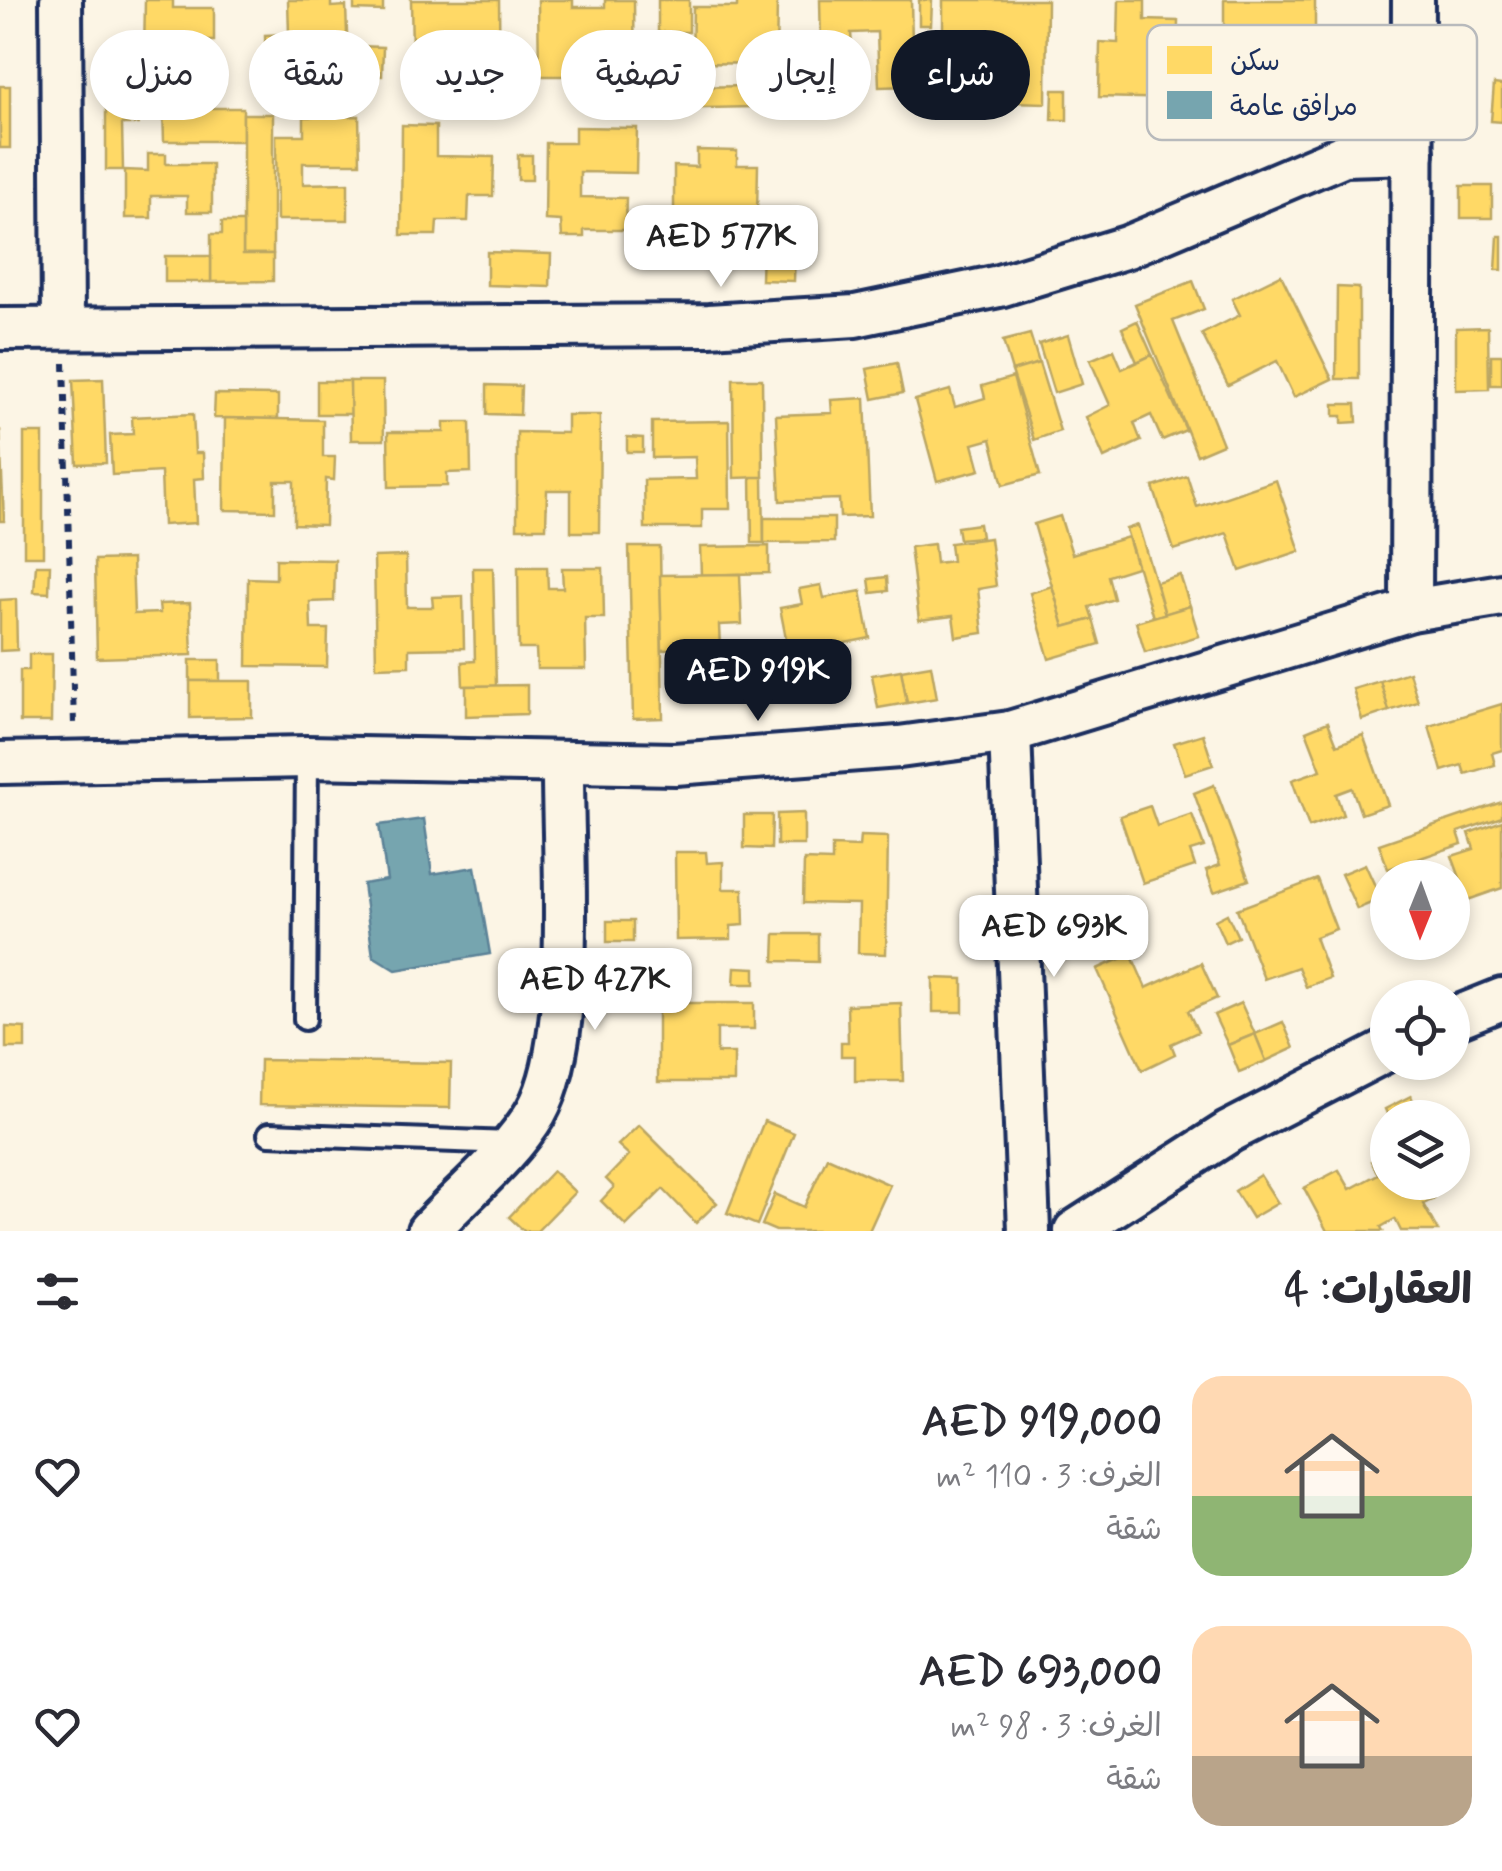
<!DOCTYPE html>
<html lang="ar">
<head>
<meta charset="utf-8">
<style>
	body { margin:0; font-family:Mynerve,"Playpen Sans Arabic",sans-serif; background:#f7f7f7; color:#2b2b33; direction:rtl; height:100vh; display:flex; flex-direction:column; font-size:38px; white-space:nowrap }
	* { box-sizing:border-box; margin:0 }
	p { font-size:32px; color:#7c7c81 }
	.icon { flex:none; width:55px; height:55px; fill:none; stroke:currentColor; stroke-width:2; stroke-linecap:round; stroke-linejoin:round }
	.map { position:relative; height:1231px; overflow:hidden; direction:ltr }
	.details { display:flex; flex-direction:column; background:#fff; flex:1 }
	.details>* { flex:none }
	.hud { position:absolute; left:30px; top:30px; width:1000px; height:90px; direction:rtl; display:flex; gap:20px }
	.needle { width:65px; rotate:181deg }
	.fabs { position:absolute; left:1370px; top:860px; display:grid; gap:20px }
	.fabs a { display:grid; place-items:center; width:100px; height:100px; border-radius:50%; background:#fff; box-shadow:0 5px 15px #0003; font-size:50px }
	.price { position:absolute; translate:-50% -85px; padding:0 22px; border-radius:20px; background:#fff; color:#222; font-size:32px; line-height:65px; filter:drop-shadow(0 2px 5px #0008) }
	.price::after { content:''; position:absolute; left:50%; top:60px; width:30px; height:22px; margin-left:-15px; background:inherit; clip-path:polygon(0 0,100% 0,50% 100%) }
	.price.on { background:#111827; color:#fff }
	ul { padding:0; list-style:none }
	li { display:flex; align-items:center; gap:30px; height:250px; padding:0 30px }
	li span { display:grid; place-items:center; flex:none; width:280px; height:200px; border-radius:30px; color:#555 }
	li>.icon { margin-inline-start:auto }
	span .icon { width:120px; height:120px; fill:#fffc; stroke-width:1 }
	li b { font-size:42px }
	h2 { display:flex; justify-content:space-between; align-items:center; height:120px; padding:0 30px; font-size:42px }
	.chip { padding:0 35px; border-radius:45px; background:#fff; box-shadow:0 5px 15px #0003; font-size:35px; line-height:90px }
	.chip.on { background:#111827; color:#fff }
	.map>svg:first-child { display:block }
	.homes { fill:#ffd966; stroke:#bba664; stroke-width:2.5 }
	.public { fill:#76a5af; stroke:#5b8297; stroke-width:2.5 }
	.lines { fill:none; stroke-linecap:round; stroke-linejoin:round }
	.service-casing { stroke:#1b2f5e; stroke-width:28 }
	.minor-casing { stroke:#1b2f5e; stroke-width:48 }
	.path { stroke:#1b2f5e; stroke-width:6; stroke-dasharray:8 8; stroke-linecap:butt }
	.service { stroke:#fcf5e5; stroke-width:20 }
	.minor { stroke:#fcf5e5; stroke-width:40 }
	.key { fill:#fcf5e5; stroke:#b8babc; stroke-width:2.5 }
	.key-label { font-size:28px; fill:#1b2f5e }
</style>
</head>
<body>
<div class="map">
<svg width="1502" height="1231" viewBox="0 0 1502 1231">
	<rect width="100%" height="100%" fill="#fcf5e5"/>
	<filter id="ink" filterUnits="userSpaceOnUse"><feTurbulence type="fractalNoise" baseFrequency=".01" numOctaves="2"/><feDisplacementMap in="SourceGraphic" scale="20" xChannelSelector="R" yChannelSelector="G"/><feConvolveMatrix kernelMatrix="1 2 1 2 8 2 1 2 1" color-interpolation-filters="sRGB"/></filter>
	<g filter="url(#ink)">
		<g class="homes">
			<path d="M145 0H173V8H214V41H196V56H144Z"/>
			<path d="M288 0H331V7L346 6 349 88 323 89 322 77 266 79 265 35 289 34Z"/>
			<path d="M354 0H383V11L354 10Z"/>
			<path d="M411 0H499L500 97 465 98 464 39H440V51L412 52Z"/>
			<path d="M538 0H573V7H605V0H634L635 92 603 93 602 50H584V76H539Z"/>
			<rect x="658" y="0" width="31" height="32"/>
			<path d="M737 0H777L776 64 692 63 693 7H737Z"/>
			<path d="M820 0H911L913 86 879 87 877 32 851 33 852 46 821 47Z"/>
			<path d="M919 0H932L931 25H919Z"/>
			<path d="M943 0H1047L1046 103 1011 102V56H996L995 81H943Z"/>
			<path d="M1119 0H1145V20L1178 21 1176 99 1099 97 1100 42 1118 43Z"/>
			<path d="M1224 0H1315V99H1281V50H1224Z"/>
			<path d="M358 46 383 47 382 76 356 75Z"/>
			<path d="M683 49 684 87 752 86V107L662 109 660 50Z"/>
			<path d="M1494 84 1502 85V122L1491 121Z"/>
			<rect x="0" y="86" width="10" height="62"/>
			<rect x="139" y="89" width="42" height="19"/>
			<path d="M139 89 138 124H122L123 170H106V90Z"/>
			<path d="M1053 90H1067V120H1052Z"/>
			<path d="M163 108H243V141H164Z"/>
			<rect x="243" y="114" width="30" height="140"/>
			<path d="M359 116 360 163H303V184L348 183V220H277L276 135H304V117Z"/>
			<path d="M402 125 436 126V156L494 157 493 196H469L468 221H437L436 235H401Z"/>
			<path d="M575 127 637 128 636 173 580 172V197L626 198 625 230H584V237H562L561 221 545 220 546 143H575Z"/>
			<path d="M697 150 737 151V165H758L757 213H674V166L697 167Z"/>
			<path d="M148 154H166V164H212V212H187V196H151V218H125V170L148 171Z"/>
			<rect x="518" y="155" width="14" height="25"/>
			<rect x="1461" y="186" width="31" height="32"/>
			<path d="M222 222H243V254H273V281L211 282V234H222Z"/>
			<path d="M1498 236H1502V270H1496Z"/>
			<path d="M762 245 795 246 794 281 761 280Z"/>
			<path d="M487 252 551 254 550 287 487 285Z"/>
			<rect x="165" y="256" width="46" height="26"/>
			<path d="M1281 275 1332 379 1294 397 1277 361 1228 385 1202 334 1240 315 1232 299Z"/>
			<path d="M1193 281 1204 309 1173 321 1223 444 1197 455 1135 304Z"/>
			<path d="M1337 287 1359 288V379H1336Z"/>
			<path d="M1137 321 1152 355 1137 362 1122 328Z"/>
			<path d="M1488 327 1489 389 1456 390V328Z"/>
			<path d="M1030 334 1039 363 1012 371 1003 341Z"/>
			<path d="M1068 335 1082 384 1054 393 1039 344Z"/>
			<path d="M1114 350 1122 369 1152 355 1186 430 1162 440 1151 415 1134 423 1141 441 1104 458 1086 417 1110 405 1090 360Z"/>
			<rect x="1491" y="355" width="11" height="30"/>
			<path d="M897 363 903 393 873 399 867 369Z"/>
			<path d="M1039 363 1060 431 1034 440 1012 371Z"/>
			<path d="M1013 377 1040 475 1003 485 991 439 973 444 980 470 937 481 915 400 950 390 955 407 985 398 982 386Z"/>
			<path d="M103 379 106 463 77 464 73 380Z"/>
			<path d="M733 379H762L763 477 734 478Z"/>
			<path d="M317 381H350L351 414H317Z"/>
			<path d="M350 381H383L384 440H351Z"/>
			<path d="M487 385 521 386 520 415 487 414Z"/>
			<path d="M215 394 278 395V419L214 418Z"/>
			<path d="M865 398 870 516 840 517 839 499 780 501 776 415 832 413 831 400Z"/>
			<path d="M1334 404H1356L1357 422 1342 423V416H1334Z"/>
			<path d="M193 414 195 453H203L204 478 194 479 196 523 163 525 161 472 112 475 110 435 133 434 132 417Z"/>
			<path d="M567 415H600L599 532H571V490H547L546 528H517V432L567 433Z"/>
			<path d="M225 418 323 420V457H335L334 480 326 479 325 525 294 524V481H275V511L224 510Z"/>
			<path d="M729 421 730 509H702V528H645L644 480 696 479 695 457 652 458V422Z"/>
			<path d="M444 422H470L471 472 447 473V486L389 487 388 432H444Z"/>
			<path d="M0 429 4 521H0Z"/>
			<rect x="24" y="433" width="19" height="123"/>
			<path d="M627 437 643 438V452H627Z"/>
			<path d="M1187 476 1197 507 1276 480 1300 551 1240 571 1227 533 1174 550 1153 487Z"/>
			<path d="M751 477H763L764 543H752Z"/>
			<path d="M1060 516 1072 554 1128 537 1137 567 1108 576 1114 599 1089 607 1093 619 1064 627 1034 524Z"/>
			<path d="M764 518H834V542L764 543Z"/>
			<path d="M979 524 981 537 959 539 957 527Z"/>
			<path d="M1138 525 1165 614 1153 617 1126 529Z"/>
			<path d="M990 538 996 586 978 589 983 633 956 637 953 616 919 620 910 547 934 544 936 563 952 561 950 543Z"/>
			<path d="M769 546V573L701 575 700 547Z"/>
			<path d="M629 547H660L663 718 633 719Z"/>
			<path d="M406 556 407 607H433L432 597 463 596 464 648 409 649V666L376 667 374 557Z"/>
			<path d="M132 559 134 614 160 613 159 604 190 603 192 655 97 658 95 560Z"/>
			<path d="M276 559 335 560 334 601 310 602 311 629H328L327 667 247 666 248 578 276 579Z"/>
			<path d="M36 565H50L49 593 34 592Z"/>
			<path d="M518 567H547L548 588H563L562 568H603L604 618H585L586 669H537L536 649H519Z"/>
			<path d="M473 568H493L496 686H463L462 662 475 661Z"/>
			<path d="M740 574 742 624 719 625 721 672 695 673V649L662 650 660 575Z"/>
			<path d="M1180 575 1190 606 1165 614 1156 582Z"/>
			<path d="M887 577 888 591 871 593 869 579Z"/>
			<path d="M821 585 824 598 861 591 870 638 789 654 780 608 802 604 799 589Z"/>
			<path d="M1052 586 1064 627 1093 619 1100 644 1049 659 1030 593Z"/>
			<path d="M16 599 17 650 0 651V600Z"/>
			<path d="M1190 606 1199 636 1145 652 1136 622Z"/>
			<path d="M29 654H52L51 722H20V670H29Z"/>
			<rect x="190" y="660" width="30" height="21"/>
			<path d="M931 665 937 698 907 703 901 670Z"/>
			<path d="M901 670 907 703 878 708 872 675Z"/>
			<path d="M1409 672 1418 702 1389 711 1380 681Z"/>
			<path d="M190 681H252V717L190 718Z"/>
			<path d="M1380 681 1389 711 1362 720 1353 689Z"/>
			<path d="M527 685V714L466 716V686Z"/>
			<path d="M1502 704V750L1492 753 1495 765 1465 774 1462 765 1442 771 1429 726Z"/>
			<path d="M1328 722 1337 745 1363 735 1388 805 1361 814 1352 788 1336 794 1343 815 1309 827 1292 780 1321 770 1306 731Z"/>
			<path d="M1203 734 1213 765 1185 774 1174 743Z"/>
			<path d="M1214 785 1249 880 1214 892 1206 870 1220 865 1194 793Z"/>
			<path d="M1502 802V817L1458 832 1462 844 1388 869 1379 844Z"/>
			<path d="M1150 806 1157 826 1192 814 1204 847 1190 851 1195 866 1143 883 1120 816Z"/>
			<path d="M804 813V845H777V814Z"/>
			<path d="M744 815H772L771 849 744 848Z"/>
			<path d="M1502 821V888L1468 900 1452 856 1474 849 1469 833Z"/>
			<path d="M860 836 888 837 886 954 858 953 859 904 803 903 804 860 832 861V846L859 847Z"/>
			<path d="M675 852H706L707 863 723 862V889H743L744 925 731 926V939L676 940Z"/>
			<path d="M1365 864 1381 899 1357 909 1341 874Z"/>
			<path d="M1317 879 1336 929 1315 937 1330 978 1306 987 1298 967 1264 979 1237 909Z"/>
			<path d="M1227 914 1238 937 1225 943 1215 920Z"/>
			<rect x="607" y="921" width="26" height="21"/>
			<path d="M775 934H818V962L774 961Z"/>
			<path d="M1131 954 1146 988 1201 963 1217 998 1188 1011 1198 1032 1171 1044 1175 1054 1142 1070 1097 969Z"/>
			<path d="M735 967 755 968V984H734Z"/>
			<rect x="606" y="969" width="31" height="34"/>
			<path d="M933 978 963 979V1012H933Z"/>
			<path d="M658 1003H754V1029H717V1053H734V1082H658Z"/>
			<path d="M901 1003 903 1081H855V1056H841V1042H848L847 1005Z"/>
			<path d="M1241 1003 1255 1034 1228 1045 1214 1015Z"/>
			<path d="M1283 1022 1294 1048 1266 1061 1255 1034Z"/>
			<path d="M6 1027 25 1028V1048H6Z"/>
			<path d="M1255 1034 1266 1061 1239 1072 1228 1045Z"/>
			<path d="M260 1060 451 1063 450 1108 259 1105Z"/>
			<path d="M1411 1096 1422 1118H1389L1385 1109Z"/>
			<path d="M764 1121 794 1133 757 1225 727 1213Z"/>
			<path d="M639 1125 717 1203 696 1223 663 1189 626 1226 601 1201 614 1187 606 1179 629 1155 618 1145Z"/>
			<path d="M1388 1152V1182H1425L1434 1199 1423 1204 1438 1231H1401L1395 1219 1381 1227 1383 1231H1327L1304 1188 1339 1170 1350 1189 1378 1174 1371 1161Z"/>
			<path d="M827 1157 890 1185 869 1231H776L762 1225 775 1194 804 1207Z"/>
			<path d="M553 1171 575 1192 537 1231H524L509 1217Z"/>
			<path d="M1260 1175 1278 1203 1252 1218 1235 1191Z"/>
		</g>
		<path class="public" d="M424 819 432 874 475 867 490 954 396 970 373 956 363 884 387 880 379 825Z"/>
		<g class="lines">
			<defs>
				<g id="service">
					<path d="M305 1019 307 757"/>
					<path d="M269 1134 510 1143"/>
				</g>
				<g id="minor">
					<path d="M61 0 63 326"/>
					<path d="M0 329 709 325 855 316 999 286 1127 247 1344 155 1413 153"/>
					<path d="M1411 610 1413 0"/>
					<path d="M1010 732 1029 1231"/>
					<path d="M0 763 307 757 675 764 899 747 1010 732 1411 610 1502 595"/>
					<path d="M1452 1019 1502 999"/>
					<path d="M428 1231C462 1194 510 1156 536 1112 578 1039 562 852 563 763"/>
					<path d="M1075 1231 1229 1132 1388 1050"/>
				</g>
			</defs>
			<use href="#service" class="service-casing"/>
			<use href="#minor" class="minor-casing"/>
			<path class="path" d="M64 363 74 725"/>
			<use href="#service" class="service"/>
			<use href="#minor" class="minor"/>
		</g>
	</g>
	<rect x="1147" y="25" width="330" height="115" rx="15" class="key"/>
	<rect x="1167" y="46" width="45" height="28" fill="#ffd966"/>
	<rect x="1167" y="91" width="45" height="28" fill="#76a5af"/>
	<g class="key-label">
		<text x="1230" y="70">سكن</text>
		<text x="1230" y="115">مرافق عامة</text>
	</g>
</svg>
<div class="fabs">
<a><svg class="needle" viewBox="-14 -14 28 28"><path d="M0-13l5 13h-10z" fill="#e53935"/><path d="M0 13l5-13h-10z" fill="#7c7c81"/></svg></a>
<a><svg class="icon" aria-label="locate" viewBox="0 0 24 24"><circle cx="12" cy="12" r="6"/><path d="M12 2v4M12 18v4M2 12h4M18 12h4"/></svg></a>
<a><svg class="icon" aria-label="layers" viewBox="0 0 24 24"><path d="M12 4l9 5-9 5-9-5zM3 14l9 5 9-5"/></svg></a>
</div>
<b class="price" style="left:721px;top:290px">AED 577K</b>
<b class="price on" style="left:758px;top:724px">AED 919K</b>
<b class="price" style="left:1054px;top:980px">AED 693K</b>
<b class="price" style="left:595px;top:1033px">AED 427K</b>
<div class="hud">
<a class="chip on">شراء</a>
<a class="chip">إيجار</a>
<a class="chip">تصفية</a>
<a class="chip">جديد</a>
<a class="chip">شقة</a>
<a class="chip">منزل</a>
</div>
</div>
<section class="details">
<h2>العقارات: 4<svg class="icon" aria-label="filters" viewBox="0 0 24 24"><path d="M4 7h16M4 17h16"/><circle cx="9" cy="7" r="2"/><circle cx="15" cy="17" r="2"/></svg></h2>
<ul>
<li><span style="background:linear-gradient(#ffd9b3 60%,#8fb573 0)"><svg class="icon" aria-label="home" viewBox="0 0 24 24"><path d="M3 11l9-7 9 7M6 9v11h12V9"/></svg></span><div><b>AED 919,000</b><p>الغرف: 3 · 110 m²</p><p>شقة</p></div><svg class="icon" aria-label="heart" viewBox="0 0 24 24"><path d="M12 20l-8-8c-3-5 5-10 8-4 3-6 11-1 8 4z"/></svg></li>
<li><span style="background:linear-gradient(#ffd9b3 65%,#b9a48a 0)"><svg class="icon" aria-label="home" viewBox="0 0 24 24"><path d="M3 11l9-7 9 7M6 9v11h12V9"/></svg></span><div><b>AED 693,000</b><p>الغرف: 3 · 98 m²</p><p>شقة</p></div><svg class="icon" aria-label="heart" viewBox="0 0 24 24"><path d="M12 20l-8-8c-3-5 5-10 8-4 3-6 11-1 8 4z"/></svg></li>
</ul>
</section>
</body>
</html>
